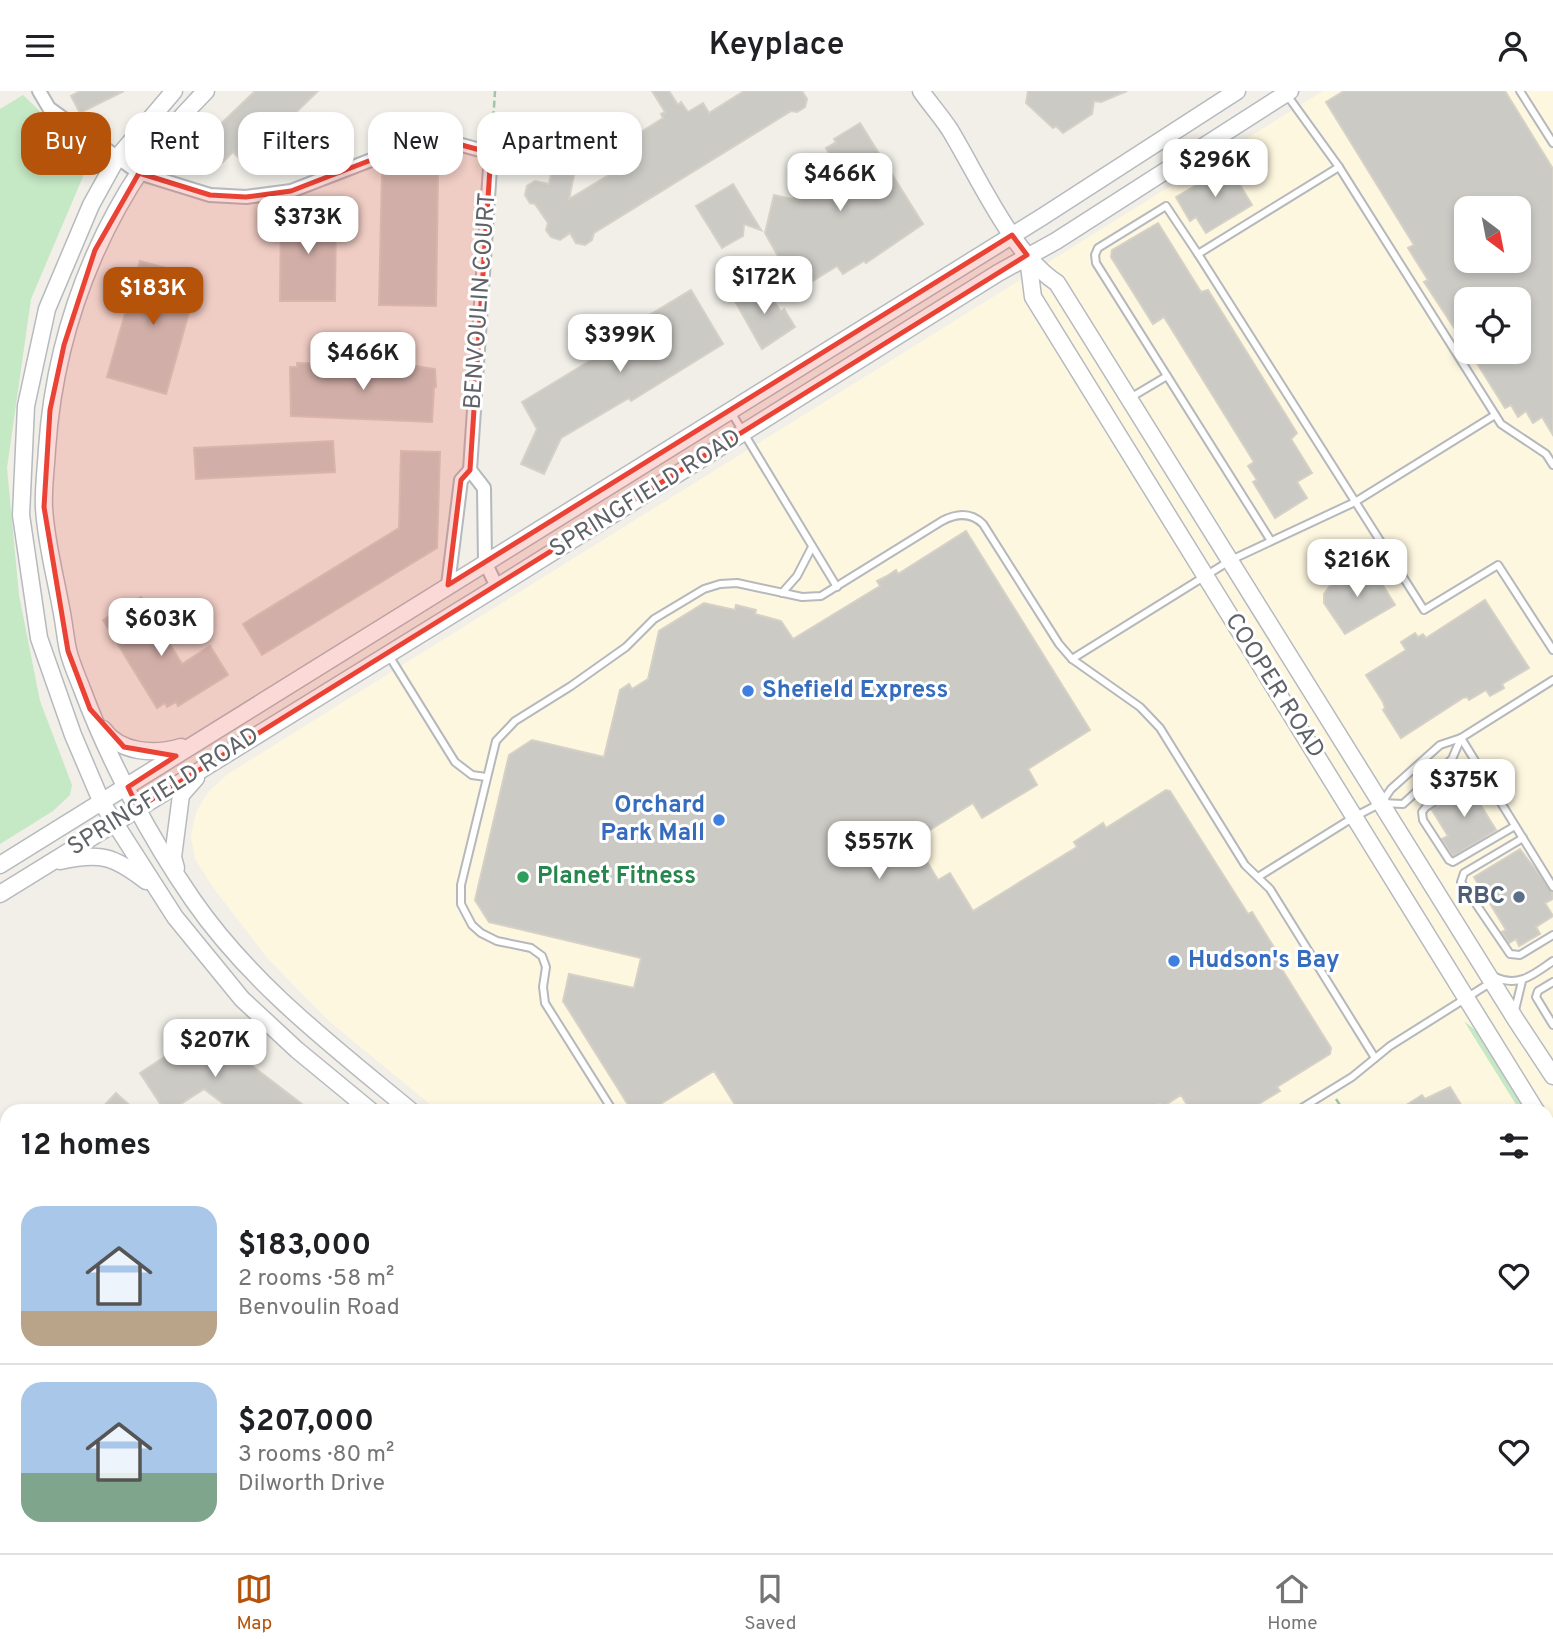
<!DOCTYPE html>
<html lang="en">
<head>
<meta charset="utf-8">
<style>
	body { margin:0; font-family:Overpass,sans-serif; background:#f2f2f2; color:#202124; height:100vh; display:flex; flex-direction:column; font-size:26px; white-space:nowrap }
	* { box-sizing:border-box; margin:0 }
	p { font-size:23px; color:#757577 }
	.icon { flex:none; width:38px; height:38px; fill:none; stroke:currentColor; stroke-width:2; stroke-linecap:round; stroke-linejoin:round }
	.map { position:relative; flex:1; overflow:hidden }
	.details { position:absolute; left:0px; top:1013px; width:1554px; height:450px; display:flex; flex-direction:column; background:#fff; border-radius:21px 21px 0 0; box-shadow:0 4px 10px #0003 }
	.details>* { flex:none }
	.guide { position:absolute; left:21px; top:21px; width:700px; height:63px; display:flex; gap:14px }
	.needle { width:46px; rotate:148deg }
	.buttons { position:absolute; left:1454px; top:105px; display:grid; gap:14px }
	.buttons a { display:grid; place-items:center; width:77px; height:77px; border-radius:14px; background:#fff; box-shadow:0 4px 10px #0003; font-size:35px }
	.price { position:absolute; translate:-50% -60px; padding:0 16px; border-radius:14px; background:#fff; color:#222; font-size:23px; line-height:46px; filter:drop-shadow(0 2px 4px #0008) }
	.price::after { content:''; position:absolute; left:50%; top:42px; width:21px; height:16px; margin-left:-10px; background:inherit; clip-path:polygon(0 0,100% 0,50% 100%) }
	.price.selected { background:#b45309; color:#fff }
	ul { padding:0; list-style:none }
	li { display:flex; align-items:center; gap:21px; height:175px; padding:0 21px }
	li+li { border-top:2px solid #e0e0e0 }
	li span { display:grid; place-items:center; flex:none; width:196px; height:140px; border-radius:21px; color:#555 }
	li>.icon { margin-inline-start:auto }
	span .icon { width:84px; height:84px; fill:#fffc; stroke-width:1 }
	li b { font-size:30px }
	h2 { display:flex; justify-content:space-between; align-items:center; height:84px; padding:0 21px; font-size:30px }
	.chip { padding:0 24px; border-radius:21px; background:#fff; box-shadow:0 4px 10px #0003; font-size:24px; line-height:63px }
	.chip.selected { background:#b45309; color:#fff }
	header { display:flex; justify-content:space-between; align-items:center; height:91px; padding:0 21px; background:#fff; font-size:32px; font-weight:600 }
	.menu { display:flex; justify-content:space-around; align-items:center; height:98px; border-top:2px solid #e0e0e0; background:#fff; font-size:19px; color:#757577 }
	.menu a { display:grid; justify-items:center; gap:4px }
	.menu .selected { color:#b45309 }
	.map>svg:first-child { display:block }
	.commercial { fill:#fef7e0; fill-rule:evenodd }
	.green { fill:#c5e8c5 }
	.building { fill:#cccac5; stroke:#d6d1c6; stroke-width:2; fill-rule:evenodd }
	.lines { fill:none; stroke-linecap:round; stroke-linejoin:round }
	.lane-casing { stroke:#b5b8bc; stroke-width:10 }
	.street-casing { stroke:#b5b8bc; stroke-width:16 }
	.secondary-casing { stroke:#b6babf; stroke-width:19 }
	.highway-casing { stroke:#f9ab00; stroke-width:24 }
	.path { stroke:#9cc7a9; stroke-width:2.5; stroke-dasharray:7 3.5; stroke-linecap:butt }
	.lane { stroke:#fff; stroke-width:6 }
	.street { stroke:#fff; stroke-width:12 }
	.secondary { stroke:#fff; stroke-width:16 }
	.highway { stroke:#fde293; stroke-width:21 }
	.marked { fill:#ea4335; fill-opacity:0.2; stroke:#ea4335; stroke-width:5; stroke-linejoin:round }
	.shop-dot { fill:#3f7fe0; stroke:#fff; stroke-width:2.5 }
	.leisure-dot { fill:#2e9e5b; stroke:#fff; stroke-width:2.5 }
	.service-dot { fill:#5c6f8a; stroke:#fff; stroke-width:2.5 }
	.labels { text-anchor:middle; dominant-baseline:central; stroke-width:6; stroke-linejoin:round; paint-order:stroke }
	.street-label { font-size:24px; fill:#5f6368; stroke:#fff }
	.shop-label { font-size:24px; font-weight:bold; fill:#366cbe; stroke:#fff; text-anchor:start }
	.leisure-label { font-size:24px; font-weight:bold; fill:#27864d; stroke:#fff; text-anchor:start }
	.service-label { font-size:24px; font-weight:bold; fill:#4e5e75; stroke:#fff; text-anchor:end }
</style>
</head>
<body>
<header><svg class="icon" aria-label="menu" viewBox="0 0 24 24"><path d="M4 6h16M4 12h16M4 18h16"/></svg>Keyplace<svg class="icon" aria-label="person" viewBox="0 0 24 24"><circle cx="12" cy="8" r="4"/><path d="M4 21q1-7 8-7t8 7"/></svg></header>
<div class="map">
<svg width="1553" height="1462" viewBox="0 0 1553 1462">
	<rect width="100%" height="100%" fill="#f1efe8"/>
	<g class="commercial">
		<path d="M1323 0H1553V1106L1547 1110V1020H438L329 930 268 868 212 795 195 768 191 745 196 721 209 700 228 683ZM1466 117H1519V170H1466ZM1466 208H1519V261H1466Z"/>
		<path d="M1553 1185V1462H1102L1112 1456H1547V1189Z"/>
		<path d="M7 1297V1440L0 1444V1302Z"/>
		<path d="M29 1456H247L251 1462H19Z"/>
		<path d="M410 1456H736L740 1462H404Z"/>
		<path d="M791 1456H985L975 1462H794Z"/>
	</g>
	<g class="green">
		<path d="M23 4 90 69 31 208 7 377 19 504 40 610 72 694 70 704 53 720 0 753V18Z"/>
		<path d="M1464 930 1475 939 1525 1020H1520Z"/>
	</g>
	<g class="building">
		<path d="M80 0H124L80 22 71 5Z"/>
		<path d="M255 0H318L244 72 233 61 223 71 203 50Z"/>
		<path d="M652 0H669L678 14 681 11 688 21 703 12 709 22 744 0H802L807 8 805 16 797 21 791 20 594 142 592 149 585 154 576 152 570 142 560 149 551 146 546 139 548 132 535 113 530 112 525 104 527 95 535 90 549 93 552 80 560 75 568 76 574 84 569 108 617 79 612 70 627 61 622 53 663 27 661 23 665 21Z"/>
		<path d="M1028 0H1127L1101 11 1094 10 1092 23 1063 42 1056 35 1053 37 1026 12Z"/>
		<path d="M1344 0H1505L1553 78V344L1542 326 1533 332 1526 320 1518 326 1511 314 1505 317 1470 261H1519V208H1466V255L1424 191 1428 189 1408 157 1414 154 1326 11ZM1466 117H1519V170H1466Z"/>
		<path d="M860 32 923 133 866 172 864 170 843 183 837 175 808 193 810 196 799 202 765 142 774 104 796 109 788 96 833 69 826 57 836 51 834 48Z"/>
		<path d="M1226 71 1252 114 1206 142 1196 126 1190 130 1176 106 1207 88V82Z"/>
		<path d="M382 82 438 83 436 215 379 214Z"/>
		<path d="M733 93 761 139 744 133 743 145 722 157 696 115Z"/>
		<path d="M281 120 336 121 335 210H280Z"/>
		<path d="M1158 132 1201 201 1208 199 1297 342 1291 348 1312 382 1297 391 1307 407 1275 427 1253 391 1257 389 1248 375 1254 371 1164 226 1153 233 1111 166 1112 159Z"/>
		<path d="M140 170 199 186 166 303 107 286Z"/>
		<path d="M763 193 781 221 784 218 795 236 762 258 735 210Z"/>
		<path d="M691 199 723 253 631 310 629 307 561 347 544 383 521 373 537 338 522 311 606 260 603 255 622 244 620 242Z"/>
		<path d="M297 272 416 275 435 278 436 296H434L432 331 291 325 290 276H297Z"/>
		<path d="M333 350 335 381 196 388 194 357Z"/>
		<path d="M401 360 440 361 437 457 262 564 243 533 399 437Z"/>
		<path d="M966 440 1090 639 1028 678 1037 694 982 727 973 712 914 749 938 789 950 782 973 820 1077 756 1074 751 1103 732 1106 737 1166 699 1170 700 1248 823 1252 821 1280 866 1276 869 1331 957 1330 963 1277 996 1280 1000 1247 1020H1191L1181 1004 1162 1016 1160 1012 1145 1020H739L714 980 649 1020H632L563 910 569 883 634 897 641 867 489 831 475 809 509 664 532 649 604 666 620 599 629 593 632 598 648 588 659 540 704 512 735 519 736 514 756 519 755 523 781 530 793 548 880 495 877 490 887 485 896 479 898 483Z"/>
		<path d="M1363 477 1374 480 1395 514 1345 543 1324 512V503L1329 496 1352 481 1354 483Z"/>
		<path d="M141 506 182 573 210 555 228 584 178 615 176 611 167 616 165 612 157 617 103 529Z"/>
		<path d="M1485 509 1529 577 1502 593 1504 597 1490 605 1486 599 1469 609 1467 606 1463 607 1401 647 1383 619 1385 617 1383 611 1366 584 1406 559 1401 551 1415 542 1418 546 1423 543 1426 547Z"/>
		<path d="M1477 690 1488 708 1480 713 1496 739 1453 765 1442 748 1448 745 1432 719Z"/>
		<path d="M1520 758 1552 801 1553 808 1545 812 1553 825 1536 836 1540 843 1519 855 1516 848 1509 852 1502 841 1506 839 1474 786Z"/>
		<path d="M206 939 255 977 311 1020H233L204 998 170 1020H165L140 982Z"/>
		<path d="M1450 996 1465 1020H1397L1422 1004 1425 1008Z"/>
		<path d="M116 1002 136 1020H99Z"/>
	</g>
	<g class="lines">
		<defs>
			<g id="lane">
				<path d="M1520 0 1553 52"/>
				<path d="M1287 4 1339 76 1501 333 1546 363 1553 374"/>
				<path d="M1339 76 1198 163 1424 519 1498 474 1553 559"/>
				<path d="M1198 163 1166 115 1098 157 1095 164 1096 172 1271 450"/>
				<path d="M1130 307 1167 285"/>
				<path d="M731 321 837 496"/>
				<path d="M782 502 797 485 812 456"/>
				<path d="M388 563 455 671 472 684 486 686"/>
				<path d="M1072 568 1231 469 1355 411 1495 324"/>
				<path d="M1461 647 1553 796"/>
				<path d="M1481 680 1426 716 1422 721 1423 729 1449 769 1453 771 1515 735"/>
				<path d="M1382 711 1391 698 1440 654 1461 647 1553 589"/>
				<path d="M1523 747 1464 782 1461 791 1510 863 1520 864 1553 844"/>
				<path d="M1258 786 1354 726 1381 712 1403 713 1452 668 1461 647"/>
				<path d="M1495 886C1519 897 1534 883 1553 870"/>
				<path d="M1553 891 1538 900 1536 906 1553 934"/>
				<path d="M1515 919 1522 890"/>
				<path d="M613 1020 545 912 543 896 546 876 542 865 531 857 497 850 481 842 472 834 461 813V794L496 650 515 630 571 595 626 556 654 528 704 498 720 493 737 492 802 506 821 505 942 430C957 422 971 421 983 433L1059 553 1072 568 1140 616 1160 637 1245 774 1270 798 1375 967"/>
				<path d="M1297 1020 1352 986 1390 955 1490 892"/>
				<path d="M1547 1227 1553 1224"/>
				<path d="M1547 1337 1553 1333"/>
				<path d="M0 1339 7 1334"/>
				<path d="M0 1356 7 1352"/>
				<path d="M0 1417 7 1413"/>
				<path d="M46 1456 50 1462"/>
				<path d="M529 1456 533 1462"/>
				<path d="M652 1456 656 1462"/>
				<path d="M695 1456 699 1462"/>
				<path d="M1408 1456 1412 1462"/>
				<path d="M1503 1456 1506 1462"/>
				<path d="M1427 1462 1437 1456"/>
			</g>
			<g id="street">
				<path d="M39 0 49 17 139 82 210 104 246 106 291 100 397 59 447 50 491 62 470 379 461 389 448 494"/>
				<path d="M470 379 484 397 485 471 497 496"/>
				<path d="M257 1456 261 1462"/>
			</g>
			<g id="secondary">
				<path d="M174 0 117 67 91 114 47 218 26 315 21 424 39 547 73 644 102 712 175 826 242 908 297 959 371 1020"/>
				<path d="M206 0C111 94 56 225 47 358 46 377 43 398 44 417 46 451 55 484 61 517 64 531 65 545 68 559 71 572 77 585 82 598 108 668 150 747 193 809 251 893 334 956 411 1020"/>
				<path d="M921 0C930 13 941 25 950 39 978 85 1012 163 1057 192L1516 929 1553 985"/>
				<path d="M1028 167 1033 206 1536 1020"/>
				<path d="M103 638C120 662 154 664 181 656"/>
				<path d="M60 770C100 761 114 765 146 790"/>
				<path d="M0 774 1042 126 1237 0"/>
				<path d="M176 777 173 766 181 704 196 687"/>
				<path d="M0 803 497 496 998 182 1056 150 1290 0"/>
				<path d="M1547 1039 1553 1048"/>
				<path d="M746 1456 749 1462"/>
				<path d="M774 1456 777 1462"/>
				<path d="M4 1462 14 1456"/>
			</g>
			<g id="highway">
				<path d="M1547 1139 1553 1136"/>
				<path d="M1547 1173 1553 1169"/>
				<path d="M1017 1462 1027 1456"/>
				<path d="M1072 1462 1082 1456"/>
			</g>
		</defs>
		<use href="#lane" class="lane-casing"/>
		<use href="#street" class="street-casing"/>
		<use href="#secondary" class="secondary-casing"/>
		<use href="#highway" class="highway-casing"/>
		<g class="path">
			<path d="M492 48 495 0"/>
			<path d="M1336 1008 1344 1020"/>
			<path d="M1547 1089H1553"/>
			<path d="M854 1456 858 1462"/>
		</g>
		<use href="#lane" class="lane"/>
		<use href="#street" class="street"/>
		<use href="#secondary" class="secondary"/>
		<use href="#highway" class="highway"/>
	</g>
	<path class="marked" d="M447 50 491 62 470 379 461 389 448 494 1012 144 1027 164 138 717 128 696 176 665 124 656 90 618 68 560 44 416 50 319 64 254 95 159 139 82 210 104 246 106 291 100 397 59Z"/>
	<g class="shop-dot">
		<circle cx="748" cy="600" r="7"/>
		<circle cx="719" cy="729" r="7"/>
		<circle cx="1174" cy="870" r="7"/>
	</g>
	<circle class="leisure-dot" cx="523" cy="786" r="7"/>
	<circle class="service-dot" cx="1519" cy="806" r="7"/>
	<g class="labels">
		<g class="street-label">
			<text transform="translate(481 210) rotate(-86)">BENVOULIN COURT</text>
			<text transform="translate(646 403) rotate(-32)">SPRINGFIELD ROAD</text>
			<text transform="translate(1274 595) rotate(58)">COOPER ROAD</text>
			<text transform="translate(164 701) rotate(-32)">SPRINGFIELD ROAD</text>
		</g>
		<g class="shop-label">
			<text x="762" y="600">Shefield Express</text>
			<text x="705" y="715" text-anchor="end">Orchard<tspan x="705" dy="28">Park Mall</tspan></text>
			<text x="1188" y="870">Hudson's Bay</text>
		</g>
		<g class="leisure-label">
			<text x="537" y="786">Planet Fitness</text>
		</g>
		<g class="service-label">
			<text x="1505" y="806">RBC</text>
		</g>
	</g>
</svg>
<div class="buttons">
<a><svg class="needle" viewBox="-14 -14 28 28"><path d="M0-13l5 13h-10z" fill="#e53935"/><path d="M0 13l5-13h-10z" fill="#757577"/></svg></a>
<a><svg class="icon" aria-label="locate" viewBox="0 0 24 24"><circle cx="12" cy="12" r="6"/><path d="M12 2v4M12 18v4M2 12h4M18 12h4"/></svg></a>
</div>
<b class="price" style="left:1215px;top:108px">$296K</b>
<b class="price" style="left:840px;top:122px">$466K</b>
<b class="price" style="left:308px;top:165px">$373K</b>
<b class="price" style="left:764px;top:225px">$172K</b>
<b class="price selected" style="left:153px;top:236px">$183K</b>
<b class="price" style="left:620px;top:283px">$399K</b>
<b class="price" style="left:363px;top:301px">$466K</b>
<b class="price" style="left:1357px;top:508px">$216K</b>
<b class="price" style="left:161px;top:567px">$603K</b>
<b class="price" style="left:1464px;top:728px">$375K</b>
<b class="price" style="left:879px;top:790px">$557K</b>
<b class="price" style="left:215px;top:988px">$207K</b>
<div class="guide">
<a class="chip selected">Buy</a>
<a class="chip">Rent</a>
<a class="chip">Filters</a>
<a class="chip">New</a>
<a class="chip">Apartment</a>
</div>
<section class="details">
<h2>12 homes<svg class="icon" aria-label="filters" viewBox="0 0 24 24"><path d="M4 7h16M4 17h16"/><circle cx="9" cy="7" r="2"/><circle cx="15" cy="17" r="2"/></svg></h2>
<ul>
<li><span style="background:linear-gradient(#a9c7e8 75%,#b9a48a 0)"><svg class="icon" aria-label="home" viewBox="0 0 24 24"><path d="M3 11l9-7 9 7M6 9v11h12V9"/></svg></span><div><b>$183,000</b><p>2 rooms · 58 m²</p><p>Benvoulin Road</p></div><svg class="icon" aria-label="heart" viewBox="0 0 24 24"><path d="M12 20l-8-8c-3-5 5-10 8-4 3-6 11-1 8 4z"/></svg></li>
<li><span style="background:linear-gradient(#a9c7e8 65%,#7fa58c 0)"><svg class="icon" aria-label="home" viewBox="0 0 24 24"><path d="M3 11l9-7 9 7M6 9v11h12V9"/></svg></span><div><b>$207,000</b><p>3 rooms · 80 m²</p><p>Dilworth Drive</p></div><svg class="icon" aria-label="heart" viewBox="0 0 24 24"><path d="M12 20l-8-8c-3-5 5-10 8-4 3-6 11-1 8 4z"/></svg></li>
</ul>
</section>
</div>
<nav class="menu">
<a class="selected"><svg class="icon" aria-label="map" viewBox="0 0 24 24"><path d="M3 6l6-2 6 2 6-2v14l-6 2-6-2-6 2zM9 4v14M15 6v14"/></svg>Map</a>
<a><svg class="icon" aria-label="saved" viewBox="0 0 24 24"><path d="M7 4h10v16l-5-4-5 4z"/></svg>Saved</a>
<a><svg class="icon" aria-label="home" viewBox="0 0 24 24"><path d="M3 11l9-7 9 7M6 9v11h12V9"/></svg>Home</a>
</nav>
</body>
</html>
